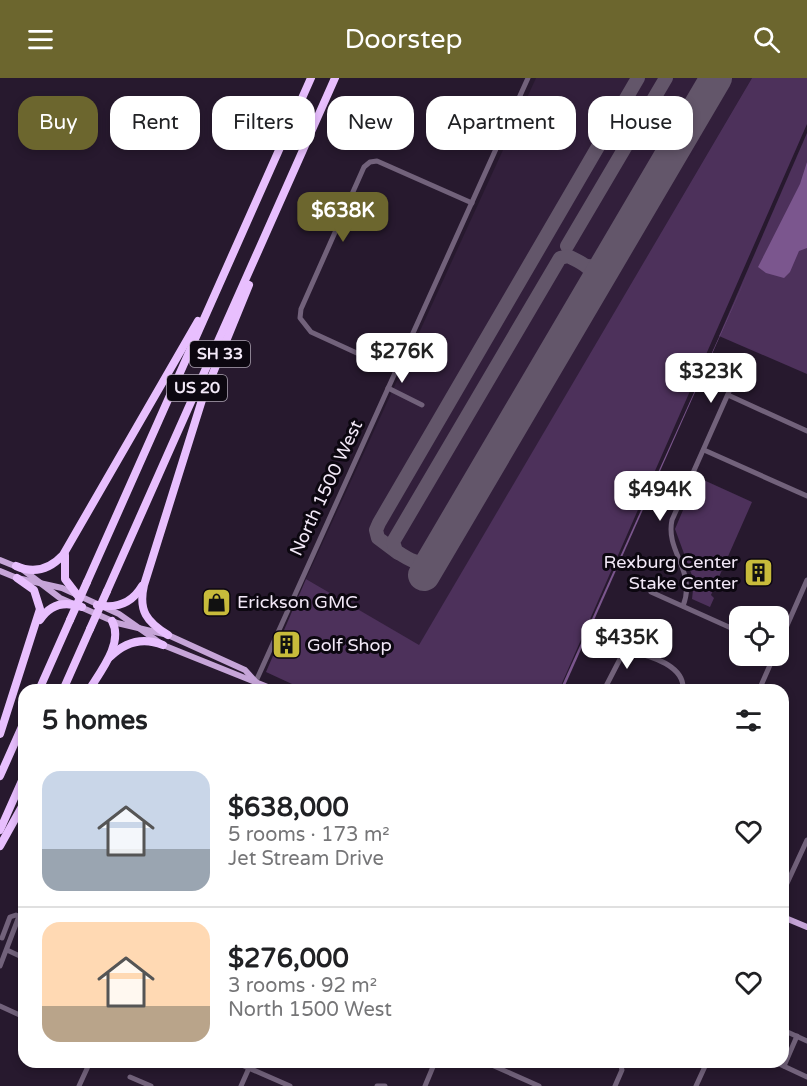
<!DOCTYPE html>
<html lang="en">
<head>
<meta charset="utf-8">
<style>
	body { margin:0; font-family:"Varela Round",sans-serif; background:#f6f6f6; color:#202124; height:100vh; display:flex; flex-direction:column; font-size:22px; white-space:nowrap }
	* { box-sizing:border-box; margin:0 }
	p { font-size:20px; color:#757577 }
	.icon { flex:none; width:33px; height:33px; fill:none; stroke:currentColor; stroke-width:2; stroke-linecap:round; stroke-linejoin:round }
	.map { position:relative; flex:1; overflow:hidden }
	.panel { position:absolute; left:18px; top:606px; width:771px; height:384px; display:flex; flex-direction:column; background:#fff; border-radius:18px; box-shadow:0 3px 9px #0003 }
	.panel>* { flex:none }
	.top-card { position:absolute; left:18px; top:18px; width:771px; height:54px; display:flex; gap:12px }
	.tools { position:absolute; left:729px; top:528px; display:grid; gap:12px }
	.tools a { display:grid; place-items:center; width:60px; height:60px; border-radius:12px; background:#fff; box-shadow:0 3px 9px #0003; font-size:30px }
	.price { position:absolute; translate:-50% -51px; padding:0 14px; border-radius:12px; background:#fff; color:#222; font-size:20px; line-height:39px; filter:drop-shadow(0 2px 3px #0008) }
	.price::after { content:''; position:absolute; left:50%; top:36px; width:18px; height:14px; margin-left:-9px; background:inherit; clip-path:polygon(0 0,100% 0,50% 100%) }
	.price.current { background:#6c662e; color:#fff }
	ul { padding:0; list-style:none }
	li { display:flex; align-items:center; gap:18px; height:150px; padding:0 24px }
	li+li { border-top:2px solid #e0e0e0 }
	li span { display:grid; place-items:center; flex:none; width:168px; height:120px; border-radius:18px; color:#555 }
	li>.icon { margin-inline-start:auto }
	span .icon { width:72px; height:72px; fill:#fffc; stroke-width:1 }
	li b { font-size:26px }
	h2 { display:flex; justify-content:space-between; align-items:center; height:72px; padding:0 24px; font-size:26px }
	.pill { padding:0 21px; border-radius:18px; background:#fff; box-shadow:0 3px 9px #0003; font-size:21px; line-height:54px }
	.pill.current { background:#6c662e; color:#fff }
	header { display:flex; justify-content:space-between; align-items:center; height:78px; padding:0 24px; background:#6c662e; color:#fff; font-size:27px; font-weight:600 }
	.map>svg:first-child { display:block }
	.built { fill:#321f3b }
	.green { fill:#4d315b }
	.water { fill:#7b568e }
	.lines { fill:none; stroke-linecap:round; stroke-linejoin:round }
	.taxiway { stroke:#63566a; stroke-width:14 }
	.runway { stroke:#63566a; stroke-width:32 }
	.minor { stroke:#72627b; stroke-width:5 }
	.major { stroke:#c6a5d8; stroke-width:6 }
	.highway { stroke:#e8bffe; stroke-width:8 }
	.highway-bridge { stroke:#e8bffe; stroke-width:8 }
	.labels { text-anchor:middle; dominant-baseline:central; stroke-width:6; stroke-linejoin:round; paint-order:stroke }
	.shield { fill:#0c0710; stroke:#ada4b2; stroke-width:1.5 }
	.shield-label { font-size:16px; font-weight:bold; fill:#f2e8f7 }
	.street-label { font-size:18px; fill:#f2e8f7; stroke:#0c0710 }
	.poi-label { font-size:18px; fill:#f2e8f7; stroke:#0c0710; text-anchor:start }
</style>
</head>
<body>
<header><svg class="icon" aria-label="menu" viewBox="0 0 24 24"><path d="M4 6h16M4 12h16M4 18h16"/></svg>Doorstep<svg class="icon" aria-label="search" viewBox="0 0 24 24"><circle cx="10" cy="10" r="6"/><path d="M15 15l6 6"/></svg></header>
<div class="map">
<svg width="807" height="1008" viewBox="0 0 807 1008">
	<rect width="100%" height="100%" fill="#27192e"/>
	<path class="built" d="M536 0H752L419 568 306 501Z"/>
	<g class="green">
		<path d="M752 0H807V46L559 612H305L266 594 306 501 419 567Z"/>
		<path d="M807 55V296L719 258Z"/>
		<path d="M697 399 752 424 711 517 714 520 710 529 692 521 694 503 675 451Z"/>
	</g>
	<g class="water">
		<path d="M807 84V170L799 173 790 194 784 200 766 195 758 189 800 106Z"/>
		<path d="M747 197 563 612H560Z"/>
	</g>
	<g class="lines">
		<g class="taxiway">
			<path d="M567 168 666 0"/>
			<path d="M587 188 600 189 609 182"/>
			<path d="M398 475 378 460 376 452 379 445 638 0"/>
			<path d="M434 481C419 489 408 481 396 473L393 464 560 180 568 178C582 185 598 191 593 209"/>
		</g>
		<path class="runway" d="M424 497 716 0"/>
		<g class="minor">
			<path d="M396 293 311 254 300 240 301 231 364 89 370 84 377 83 472 125"/>
			<path d="M388 310 422 327"/>
			<path d="M728 317 807 353"/>
			<path d="M704 372 807 418"/>
			<path d="M651 514 740 554"/>
			<path d="M683 528C697 493 665 474 672 442L740 289"/>
			<path d="M778 568 807 502"/>
			<path d="M252 612 528 0"/>
			<path d="M604 612 620 581 632 574C651 578 685 588 683 612"/>
			<path d="M759 612 774 578"/>
			<path d="M783 814 807 762"/>
			<path d="M2 860 10 839 16 837 24 843"/>
			<path d="M7 872 24 880"/>
			<path d="M0 888 18 841"/>
			<path d="M0 928 24 939"/>
			<path d="M783 952 807 963"/>
			<path d="M235 984 290 1008"/>
			<path d="M485 984 539 1008"/>
			<path d="M775 984 807 999"/>
			<path d="M784 988 797 958"/>
			<path d="M130 999 151 1008"/>
			<path d="M79 1008 90 984"/>
			<path d="M241 1008 249 990"/>
			<path d="M377 1008H385"/>
			<path d="M425 1008 435 984"/>
			<path d="M615 1008 622 992 620 984"/>
			<path d="M696 1008 707 984"/>
		</g>
		<g class="major">
			<path d="M0 482 22 491 60 520 117 545 168 557 245 592 255 603"/>
			<path d="M0 493 17 500 62 510 119 536 163 567 275 612"/>
			<path d="M783 839 807 849"/>
		</g>
		<g class="highway">
			<path d="M65 477V501L78 518"/>
			<path d="M16 488C34 496 50 491 63 477L198 243"/>
			<path d="M87 504 311 0"/>
			<path d="M107 513 335 0"/>
			<path d="M97 527C117 531 132 525 142 508"/>
			<path d="M40 542C50 526 65 523 82 529"/>
			<path d="M168 557C147 544 138 533 144 507L202 322 249 207"/>
			<path d="M110 579C125 564 143 559 163 567"/>
			<path d="M39 612 70 542"/>
			<path d="M63 612 90 551"/>
			<path d="M89 612C100 594 124 565 112 543"/>
			<path d="M0 656 40 531 34 512 17 500"/>
			<path d="M0 698 24 644"/>
			<path d="M0 752 24 698"/>
			<path d="M0 768 24 725"/>
		</g>
		<g class="highway-bridge">
			<path d="M70 542 87 504"/>
			<path d="M90 551 107 513"/>
		</g>
	</g>
	<defs>
		<symbol id="building-square" viewBox="-11 -11 22 22"><rect x="-9" y="-9" width="18" height="18" rx="4" fill="#c8bb3b" stroke="#0c0710"/><path d="M-4-6H4V6H1V3H-1V6H-4ZM-2.5-4.3h1.7v1.8h-1.7ZM.8-4.3h1.7v1.8H.8ZM-2.5-1h1.7V.8h-1.7ZM.8-1h1.7V.8H.8Z" fill="#111"/></symbol>
		<symbol id="shop-square" viewBox="-11 -11 22 22"><rect x="-9" y="-9" width="18" height="18" rx="4" fill="#c8bb3b" stroke="#0c0710"/><path d="M-5-2.5h2.3a2.7 3.5 0 0 1 5.4 0H5L5.5 6h-11ZM-1.5-2.5h3a1.5 2.3 0 0 0-3 0Z" fill="#111"/></symbol>
	</defs>
	<g fill-rule="evenodd">
		<use href="#building-square" x="742" y="478" width="33" height="33"/>
		<use href="#shop-square" x="200" y="508" width="33" height="33"/>
		<use href="#building-square" x="270" y="550" width="33" height="33"/>
	</g>
	<g class="labels">
		<g class="shield">
			<rect x="190" y="263" width="60" height="26" rx="4.5"/>
			<rect x="167" y="297" width="60" height="26" rx="4.5"/>
		</g>
		<g class="shield-label">
			<text x="220" y="276">SH 33</text>
			<text x="197" y="310">US 20</text>
		</g>
		<g class="street-label">
			<text transform="translate(326 410) rotate(-65)">North 1500 West</text>
		</g>
		<g class="poi-label">
			<text x="738" y="484" text-anchor="end">Rexburg Center<tspan x="738" dy="21">Stake Center</tspan></text>
			<text x="237" y="524">Erickson GMC</text>
			<text x="307" y="567">Golf Shop</text>
		</g>
	</g>
</svg>
<div class="tools">
<a><svg class="icon" aria-label="locate" viewBox="0 0 24 24"><circle cx="12" cy="12" r="6"/><path d="M12 2v4M12 18v4M2 12h4M18 12h4"/></svg></a>
</div>
<b class="price current" style="left:343px;top:165px">$638K</b>
<b class="price" style="left:402px;top:306px">$276K</b>
<b class="price" style="left:711px;top:326px">$323K</b>
<b class="price" style="left:660px;top:444px">$494K</b>
<b class="price" style="left:627px;top:592px">$435K</b>
<div class="top-card">
<a class="pill current">Buy</a>
<a class="pill">Rent</a>
<a class="pill">Filters</a>
<a class="pill">New</a>
<a class="pill">Apartment</a>
<a class="pill">House</a>
</div>
<section class="panel">
<h2>5 homes<svg class="icon" aria-label="filters" viewBox="0 0 24 24"><path d="M4 7h16M4 17h16"/><circle cx="9" cy="7" r="2"/><circle cx="15" cy="17" r="2"/></svg></h2>
<ul>
<li><span style="background:linear-gradient(#c9d6e8 65%,#9aa5b1 0)"><svg class="icon" aria-label="home" viewBox="0 0 24 24"><path d="M3 11l9-7 9 7M6 9v11h12V9"/></svg></span><div><b>$638,000</b><p>5 rooms · 173 m²</p><p>Jet Stream Drive</p></div><svg class="icon" aria-label="heart" viewBox="0 0 24 24"><path d="M12 20l-8-8c-3-5 5-10 8-4 3-6 11-1 8 4z"/></svg></li>
<li><span style="background:linear-gradient(#ffd9b3 70%,#b9a48a 0)"><svg class="icon" aria-label="home" viewBox="0 0 24 24"><path d="M3 11l9-7 9 7M6 9v11h12V9"/></svg></span><div><b>$276,000</b><p>3 rooms · 92 m²</p><p>North 1500 West</p></div><svg class="icon" aria-label="heart" viewBox="0 0 24 24"><path d="M12 20l-8-8c-3-5 5-10 8-4 3-6 11-1 8 4z"/></svg></li>
</ul>
</section>
</div>
</body>
</html>
